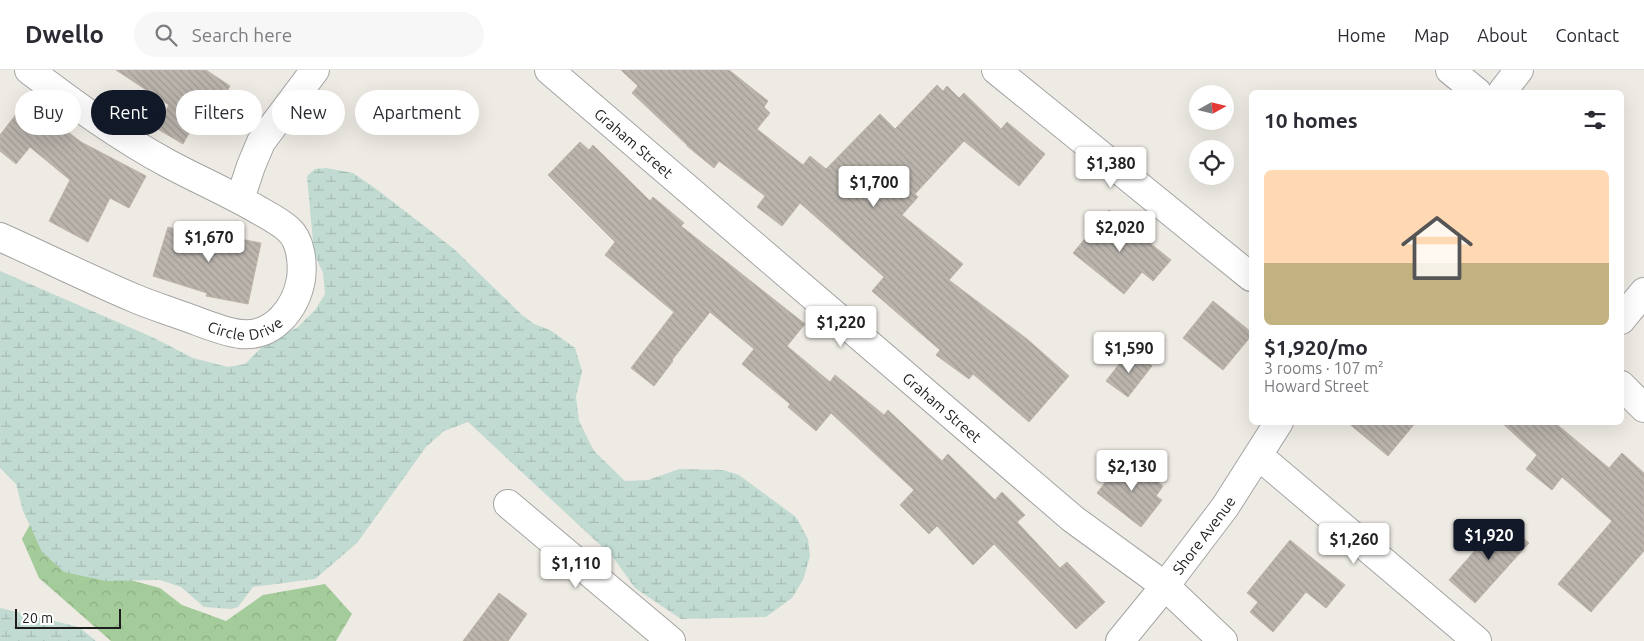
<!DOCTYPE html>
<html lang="en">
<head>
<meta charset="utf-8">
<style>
	body { margin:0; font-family:Ubuntu,sans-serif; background:#f7f7f7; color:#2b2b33; height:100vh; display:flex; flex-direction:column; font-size:19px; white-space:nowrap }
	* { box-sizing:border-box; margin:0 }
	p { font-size:16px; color:#7c7c81 }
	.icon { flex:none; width:28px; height:28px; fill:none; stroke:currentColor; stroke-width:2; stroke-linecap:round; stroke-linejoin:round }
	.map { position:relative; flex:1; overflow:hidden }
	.side { position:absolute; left:1249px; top:20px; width:375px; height:335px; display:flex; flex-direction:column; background:#fff; border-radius:8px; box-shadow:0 5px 20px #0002 }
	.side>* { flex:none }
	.top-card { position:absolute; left:15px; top:20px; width:475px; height:45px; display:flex; gap:10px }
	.needle { width:32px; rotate:82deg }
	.buttons { position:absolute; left:1189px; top:15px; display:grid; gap:10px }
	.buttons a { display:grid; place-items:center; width:45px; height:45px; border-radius:50%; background:#fff; box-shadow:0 5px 20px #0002; font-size:25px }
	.scale { position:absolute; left:15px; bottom:12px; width:106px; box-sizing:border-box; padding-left:5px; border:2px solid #1d1d1d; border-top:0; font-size:14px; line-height:18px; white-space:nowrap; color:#1d1d1d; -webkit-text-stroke:4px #fff; paint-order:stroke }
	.price { position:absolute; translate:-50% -42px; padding:0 11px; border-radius:5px; background:#fff; color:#222; font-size:16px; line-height:32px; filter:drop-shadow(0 1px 2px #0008) }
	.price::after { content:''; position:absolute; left:50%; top:30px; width:15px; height:11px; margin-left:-8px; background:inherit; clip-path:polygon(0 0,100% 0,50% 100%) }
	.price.on { background:#111827; color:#fff }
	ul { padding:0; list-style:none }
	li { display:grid; align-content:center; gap:10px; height:265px; padding:0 15px }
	li span { display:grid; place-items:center; height:155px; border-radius:8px; color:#555 }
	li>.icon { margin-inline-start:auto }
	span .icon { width:90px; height:90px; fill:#fffc; stroke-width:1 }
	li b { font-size:21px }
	h2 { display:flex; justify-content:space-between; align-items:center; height:60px; padding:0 15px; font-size:21px }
	.chip { padding:0 18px; border-radius:22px; background:#fff; box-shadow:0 5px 20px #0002; font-size:18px; line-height:45px }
	.chip.on { background:#111827; color:#fff }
	header { display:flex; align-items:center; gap:30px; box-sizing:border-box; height:70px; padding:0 25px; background:#fff; border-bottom:1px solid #e1e1e2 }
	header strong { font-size:24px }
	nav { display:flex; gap:28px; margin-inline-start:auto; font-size:18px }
	.search { width:350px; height:45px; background:#f7f7f7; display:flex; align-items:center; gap:12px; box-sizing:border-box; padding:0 18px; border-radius:28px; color:#7c7c81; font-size:19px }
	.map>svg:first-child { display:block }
	.forest { fill:url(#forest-crowns) }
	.wetland { fill:url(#wetland-marsh) }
	.building { fill:url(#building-back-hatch); stroke:#bfb3a7 }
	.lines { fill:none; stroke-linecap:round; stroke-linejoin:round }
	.minor-casing { stroke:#a4a4a4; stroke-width:30 }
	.minor { stroke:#fff; stroke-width:28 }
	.labels { text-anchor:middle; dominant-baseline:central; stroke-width:4; stroke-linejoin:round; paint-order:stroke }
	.street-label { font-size:15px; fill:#1d1d1d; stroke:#fff }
</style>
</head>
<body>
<header>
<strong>Dwello</strong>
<div class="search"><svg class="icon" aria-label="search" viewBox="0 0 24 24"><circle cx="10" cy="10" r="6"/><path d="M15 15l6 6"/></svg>Search here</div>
<nav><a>Home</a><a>Map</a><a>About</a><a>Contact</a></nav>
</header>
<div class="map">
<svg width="1644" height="571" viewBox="0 0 1644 571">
	<defs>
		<pattern id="forest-crowns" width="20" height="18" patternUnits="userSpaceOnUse" patternTransform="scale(1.25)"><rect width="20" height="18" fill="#a4cb9a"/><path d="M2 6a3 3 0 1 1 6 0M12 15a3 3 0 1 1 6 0" fill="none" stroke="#8dae84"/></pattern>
		<pattern id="wetland-marsh" width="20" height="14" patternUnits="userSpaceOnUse" patternTransform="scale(1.25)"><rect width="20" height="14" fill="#c1dbd2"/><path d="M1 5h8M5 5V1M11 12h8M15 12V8" fill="none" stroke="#a5bcb4"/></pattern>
		<pattern id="building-back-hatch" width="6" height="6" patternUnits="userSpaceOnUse" patternTransform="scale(1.25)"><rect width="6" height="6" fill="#bab4ad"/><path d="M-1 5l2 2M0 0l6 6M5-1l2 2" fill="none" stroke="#9f9a94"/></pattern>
	</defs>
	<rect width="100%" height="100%" fill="#eeebe4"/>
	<path class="forest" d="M39 438 82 497 160 518 182 535 226 551 263 525 325 514 352 544 336 571H111L39 508 22 469Z"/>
	<g class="wetland">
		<path d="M326 98 353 103 375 118 454 179 522 245 534 254 550 260 575 278 582 301 576 327 579 351 594 381 625 411 648 410 679 399 723 400 739 405 796 447 808 469 810 486 803 510 792 528 766 547 681 549 635 518 612 486 468 352 444 361 426 377 357 473 315 509 253 517 238 537 231 539 204 537 181 517 160 510 106 511 64 502 42 482 23 441 16 414 0 398V201L152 267 193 288 228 297 245 294 262 277 298 257 315 240 325 224 323 203 314 183 307 106 315 99Z"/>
		<path d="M0 538 79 557 96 571H0Z"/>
	</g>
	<g class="building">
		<path d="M116 0H206L230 16 204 62 193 56 183 74 156 58 169 35Z"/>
		<path d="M621 0H729L768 31 764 37 770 43 757 59 803 95 810 86 826 99 880 44 895 59 937 15 943 21 947 16 959 28 964 23 1001 59 1007 52 1045 84 1019 116 964 71 915 124 918 127 902 145 963 194 949 210 1027 269 1069 306 1029 352 973 304 969 309 936 285 940 280 872 221 884 207 800 133 782 156 757 137 765 126 719 91 714 98 687 76V75L632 23 638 16Z"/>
		<path d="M38 39 81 72 146 106 129 138 110 128 88 172 49 151 70 110 30 77 16 94 0 81V65L17 43 29 52Z"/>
		<path d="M580 72 589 80 593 75 650 131 653 127 684 153 681 156 805 254 787 276 830 312 835 305 884 345 888 340 942 391 948 384 995 430 1002 422 1025 445 1017 452 1060 498 1067 492 1105 532 1076 559 994 474 973 495 937 456 929 464 900 435 914 420 831 343 816 361 788 337 790 334 742 294 754 279 710 242 672 290 673 291 654 316 631 298 674 242 605 185 615 172 548 105Z"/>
		<path d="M1109 140 1171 190 1153 211 1142 202 1124 224 1073 183Z"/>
		<path d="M191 155 224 166 261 173 248 234 206 226 207 223 153 206 168 157 188 163Z"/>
		<path d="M1213 231 1251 262V266L1223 300 1183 268Z"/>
		<path d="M1130 280 1152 296 1128 327 1106 311Z"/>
		<path d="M1347 352H1416L1388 386Z"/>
		<path d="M1501 352H1554L1609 398 1622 383 1644 403V481L1591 542 1558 514 1612 451 1562 407 1552 420 1526 399 1537 385Z"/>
		<path d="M1125 387 1163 416 1156 426 1162 430 1141 457 1097 423Z"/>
		<path d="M1502 450 1529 473 1475 533 1449 510Z"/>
		<path d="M1290 470 1345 515 1326 538 1306 522 1273 562 1250 542 1258 532 1247 523Z"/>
		<path d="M499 523 527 544 508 571H463Z"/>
	</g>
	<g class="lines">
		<defs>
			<g id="minor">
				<path id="s1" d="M549 0 1073 449 1165 516 1223 571"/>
				<path d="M996 0 1251 207"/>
				<path d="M1450 0 1477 22"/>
				<path d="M1502 22 1519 0"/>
				<path d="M240 129 251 96 261 72 315 0"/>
				<path id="s2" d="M0 167C45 187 89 209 134 228 150 235 167 240 183 246 201 252 222 262 241 264 274 267 296 238 301 209 303 193 301 170 288 159 280 152 269 146 260 141 231 124 199 110 169 94 119 67 74 34 29 0"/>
				<path d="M1621 250 1644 222"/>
				<path d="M1621 315 1644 338"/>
				<path d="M1259 386 1477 571"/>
				<path d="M508 434 671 571"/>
				<path id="s3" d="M1120 571 1165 516 1225 437 1279 352"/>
			</g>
		</defs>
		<use href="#minor" class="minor-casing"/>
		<use href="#minor" class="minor"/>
	</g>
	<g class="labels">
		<g class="street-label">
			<text stroke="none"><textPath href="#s1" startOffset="112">Graham Street</textPath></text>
			<text stroke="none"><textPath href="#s2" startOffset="265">Circle Drive</textPath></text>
			<text stroke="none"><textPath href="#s1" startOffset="518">Graham Street</textPath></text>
			<text stroke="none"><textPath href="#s3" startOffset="135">Shore Avenue</textPath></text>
		</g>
	</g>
</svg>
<div class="buttons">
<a><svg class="needle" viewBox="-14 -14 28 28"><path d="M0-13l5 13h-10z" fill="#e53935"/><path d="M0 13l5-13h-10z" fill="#7c7c81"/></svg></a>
<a><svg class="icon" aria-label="locate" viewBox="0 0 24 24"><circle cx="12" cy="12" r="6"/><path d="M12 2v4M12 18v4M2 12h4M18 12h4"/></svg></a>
</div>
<div class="scale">20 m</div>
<b class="price" style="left:1111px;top:119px">$1,380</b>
<b class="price" style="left:874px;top:138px">$1,700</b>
<b class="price" style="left:1120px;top:183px">$2,020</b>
<b class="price" style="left:209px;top:193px">$1,670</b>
<b class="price" style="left:841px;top:278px">$1,220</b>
<b class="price" style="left:1129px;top:304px">$1,590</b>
<b class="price" style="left:1132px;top:422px">$2,130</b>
<b class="price on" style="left:1489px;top:491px">$1,920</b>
<b class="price" style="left:1354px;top:495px">$1,260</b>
<b class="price" style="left:576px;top:519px">$1,110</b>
<div class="top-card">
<a class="chip">Buy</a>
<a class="chip on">Rent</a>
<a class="chip">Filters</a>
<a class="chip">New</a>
<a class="chip">Apartment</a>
</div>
<section class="side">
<h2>10 homes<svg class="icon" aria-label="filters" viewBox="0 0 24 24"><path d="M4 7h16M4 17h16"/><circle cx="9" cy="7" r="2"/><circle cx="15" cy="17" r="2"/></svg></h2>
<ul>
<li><span style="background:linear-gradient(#ffd9b3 60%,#c2b280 0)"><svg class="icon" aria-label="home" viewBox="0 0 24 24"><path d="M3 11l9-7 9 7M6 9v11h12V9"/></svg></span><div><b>$1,920/mo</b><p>3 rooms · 107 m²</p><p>Howard Street</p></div></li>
</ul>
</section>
</div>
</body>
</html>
